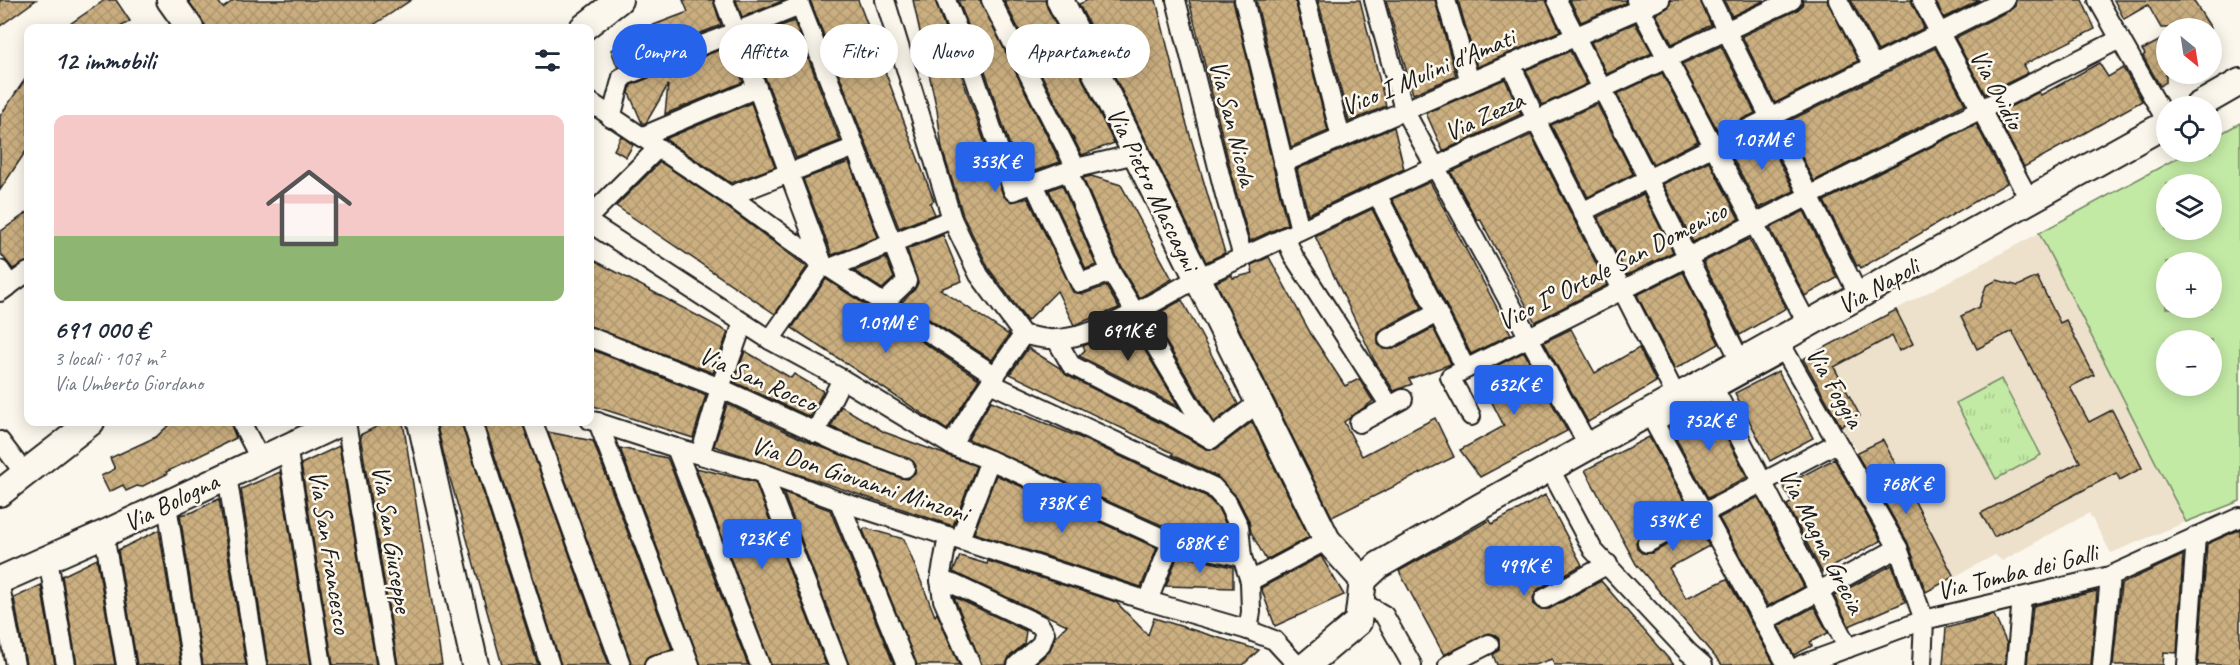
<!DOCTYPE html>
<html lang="it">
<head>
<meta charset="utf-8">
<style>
	body { margin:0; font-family:Caveat,sans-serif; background:#f2f2f3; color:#1f2937; height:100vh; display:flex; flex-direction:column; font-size:22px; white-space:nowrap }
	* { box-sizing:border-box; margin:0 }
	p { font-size:20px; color:#747a83 }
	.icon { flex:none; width:33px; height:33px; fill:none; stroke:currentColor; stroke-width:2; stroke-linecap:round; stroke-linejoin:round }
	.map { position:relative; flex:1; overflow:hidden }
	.side { position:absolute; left:24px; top:24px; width:570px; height:402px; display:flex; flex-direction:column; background:#fff; border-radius:12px; box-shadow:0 3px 15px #0003 }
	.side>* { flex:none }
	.guide { position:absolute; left:612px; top:24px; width:570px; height:54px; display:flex; gap:12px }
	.needle { width:39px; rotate:150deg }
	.fabs { position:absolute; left:2156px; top:18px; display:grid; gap:12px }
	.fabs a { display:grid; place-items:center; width:66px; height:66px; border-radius:50%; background:#fff; box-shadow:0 3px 15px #0003; font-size:30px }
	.price { position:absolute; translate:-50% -51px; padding:0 14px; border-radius:6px; background:#2563eb; color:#fff; font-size:20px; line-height:39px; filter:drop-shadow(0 2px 3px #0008) }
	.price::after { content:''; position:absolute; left:50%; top:36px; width:18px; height:14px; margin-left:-9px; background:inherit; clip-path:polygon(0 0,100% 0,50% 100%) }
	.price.current { background:#222; color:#fff }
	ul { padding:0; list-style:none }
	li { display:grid; align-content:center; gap:12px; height:318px; padding:0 30px }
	li span { display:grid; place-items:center; height:186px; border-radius:12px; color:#555 }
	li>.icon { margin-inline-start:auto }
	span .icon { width:108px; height:108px; fill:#fffc; stroke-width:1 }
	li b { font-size:26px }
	h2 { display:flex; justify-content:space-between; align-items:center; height:72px; padding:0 30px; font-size:26px }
	.tag { padding:0 21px; border-radius:27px; background:#fff; box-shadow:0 3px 15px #0003; font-size:21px; line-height:54px }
	.tag.current { background:#2563eb; color:#fff }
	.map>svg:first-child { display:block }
	.built { fill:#ede1cc }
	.park { fill:url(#park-tufts); stroke:#708360; stroke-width:1.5 }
	.pitch { fill:#c3eaa5; stroke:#708360; stroke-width:1.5; fill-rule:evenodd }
	.building { fill:url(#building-cross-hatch); stroke:#1c1c1c; stroke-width:1.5 }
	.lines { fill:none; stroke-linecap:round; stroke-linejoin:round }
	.lane-casing { stroke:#1c1c1c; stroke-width:14 }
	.street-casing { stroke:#1c1c1c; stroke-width:22 }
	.secondary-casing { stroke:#1c1c1c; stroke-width:30 }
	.lane { stroke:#fbf7ec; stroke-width:9 }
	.street { stroke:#fbf7ec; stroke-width:18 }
	.secondary { stroke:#fbf7ec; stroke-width:26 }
	.labels { text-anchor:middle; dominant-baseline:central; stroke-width:5; stroke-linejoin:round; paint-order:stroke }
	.street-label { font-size:26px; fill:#1c1c1c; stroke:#fbf7ec }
</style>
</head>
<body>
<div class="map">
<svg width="2240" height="665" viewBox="0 0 2240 665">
	<defs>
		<pattern id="park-tufts" width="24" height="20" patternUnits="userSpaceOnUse" patternTransform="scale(1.5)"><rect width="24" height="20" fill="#c3eaa5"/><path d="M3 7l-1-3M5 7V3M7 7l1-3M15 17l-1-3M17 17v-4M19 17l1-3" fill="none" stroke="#a7c88d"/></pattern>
		<pattern id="building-cross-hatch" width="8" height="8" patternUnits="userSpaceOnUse" patternTransform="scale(1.5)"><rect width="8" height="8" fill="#cbaf80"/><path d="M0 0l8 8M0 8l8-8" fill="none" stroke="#ae966e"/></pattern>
	</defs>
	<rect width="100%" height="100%" fill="#fbf7ec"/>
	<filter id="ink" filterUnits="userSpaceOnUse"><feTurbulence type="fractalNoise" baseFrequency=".0167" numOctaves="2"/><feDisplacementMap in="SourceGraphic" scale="12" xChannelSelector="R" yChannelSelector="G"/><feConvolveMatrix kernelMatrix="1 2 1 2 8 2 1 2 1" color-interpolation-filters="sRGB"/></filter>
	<g filter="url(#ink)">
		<path class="built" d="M2039 233 2186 522 2111 553 2089 513 2002 561 1995 555 1954 577 1883 440 1859 452 1839 426 1803 359Z"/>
		<path class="park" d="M2001 379 2041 455 1996 479 1956 403Z"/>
		<path class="pitch" d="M2240 123V501L2186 522 2039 233 2188 152H2211V139ZM2166 184H2211V230H2166ZM2166 262H2211V308H2166ZM2166 340H2211V386H2166Z"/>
		<g class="building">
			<path d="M0 0H36L0 26Z"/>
			<path d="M105 0H116L130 21 119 28H64Z"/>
			<path d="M188 0H217L223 8 234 0H411L369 28H207Z"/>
			<path d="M683 0H713L721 25 617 66 611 50 638 40 635 32 688 12Z"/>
			<path d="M736 0H785L742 17Z"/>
			<path d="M810 0H858L934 201 930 203 935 214 899 228Z"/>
			<path d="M913 0H935L1003 195 1012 202 1028 198 1073 292 1083 294 1106 286 1119 308 1074 325 1057 291 1027 321 989 269 963 215 942 149 937 110Z"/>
			<path d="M958 0H980L1060 162 1020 176 977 47Z"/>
			<path d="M1004 0H1045L1047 7 1114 143 1082 155Z"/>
			<path d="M1088 0H1156L1184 115 1225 253 1206 262 1079 4Z"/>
			<path d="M1189 0H1233L1287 224 1250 241 1236 192Z"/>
			<path d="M1256 0H1295L1328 131 1291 147Z"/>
			<path d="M1318 0H1360L1386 106 1349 122Z"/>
			<path d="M1386 0H1435L1456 76 1413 94Z"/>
			<path d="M1458 0H1546L1560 31 1477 67Z"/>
			<path d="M1570 0H1625V3L1581 22Z"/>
			<path d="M1671 0H1700L1711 25 1672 44 1656 14 1669 7Z"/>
			<path d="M1724 0H1765L1732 16Z"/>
			<path d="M1803 0H1827L1858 61 1775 103 1742 36 1797 10 1802 6Z"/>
			<path d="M1851 0H1911L1924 28 1878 51Z"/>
			<path d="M1935 0H1980L1944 18Z"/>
			<path d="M2016 0H2082L2095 29 2023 65 2028 73 1985 94 1955 38 2010 10 2015 6Z"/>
			<path d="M2114 0H2193L2211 28H2161L2148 5 2124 19Z"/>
			<path d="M794 21 840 141 796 158 750 38Z"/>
			<path d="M1635 23 1652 53 1607 74 1591 42Z"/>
			<path d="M2166 37V82L2160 86 2143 56 2145 54 2142 50Z"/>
			<path d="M729 46 743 82 665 114 668 85 646 123H642L629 93 631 85Z"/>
			<path d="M1721 46 1755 113 1718 131 1682 64Z"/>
			<path d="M1935 48 1965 104 1814 181 1785 123Z"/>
			<path d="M1570 51 1587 84 1542 105 1526 70Z"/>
			<path d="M2099 63 2108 77 2123 68 2142 101 2024 167 1996 114 2039 92 2041 95Z"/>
			<path d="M1662 73 1698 141 1653 164 1617 94Z"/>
			<path d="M28 75V148L0 190V116Z"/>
			<path d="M1505 79 1521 114 1443 151 1426 113Z"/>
			<path d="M751 103 775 167 731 183 665 139Z"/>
			<path d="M1597 104 1633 174 1588 197 1551 125Z"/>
			<path d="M1976 124 2007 183 1861 268 1859 265 1857 266 1824 201Z"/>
			<path d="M1394 127 1404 169 1308 214 1297 169Z"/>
			<path d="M1765 133 1794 191 1759 208 1729 151Z"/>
			<path d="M1531 135 1607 285 1535 322 1480 219 1477 220 1451 172Z"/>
			<path d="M621 136 633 145 626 157 614 150Z"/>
			<path d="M1709 161 1739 219 1693 242 1663 184Z"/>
			<path d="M660 162 724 205 807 267 775 314 616 206Z"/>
			<path d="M849 162 878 237 832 255 803 179Z"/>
			<path d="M1091 176 1121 185 1172 279 1139 298 1121 267 1083 178Z"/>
			<path d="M1430 182 1511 334 1471 354 1392 199Z"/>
			<path d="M1062 185 1096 265 1086 269 1049 190Z"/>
			<path d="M1643 194 1673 252 1627 275 1598 217Z"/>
			<path d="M1372 209 1422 308 1382 329 1378 334V344L1383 349H1393L1433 328 1451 364 1409 379 1412 384 1394 391 1374 360 1315 236Z"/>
			<path d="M1804 211 1837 278 1805 296 1770 228Z"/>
			<path d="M28 212V261L13 269 0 253V232Z"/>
			<path d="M943 235 962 281 940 289 1009 335 992 360 902 302 915 289 918 283 907 249Z"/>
			<path d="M1749 239 1786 308 1740 335 1703 262Z"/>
			<path d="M1269 257 1311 334 1345 386 1359 379 1373 401 1344 422 1362 456 1435 418 1454 457 1332 517 1216 282 1232 275 1233 278 1253 273 1251 265Z"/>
			<path d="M590 258 728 332 713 373 590 326Z"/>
			<path d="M886 258 894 278 882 289 854 271Z"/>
			<path d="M1683 272 1719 344 1675 369 1637 295Z"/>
			<path d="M2037 277 2060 323 2066 320 2094 375 2070 387 2089 422 2112 410 2142 468 2120 480 2116 473 1994 537 1981 513 2080 462 2012 331 1977 349 1961 316 1979 307 1986 286 1997 280 2018 286Z"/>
			<path d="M826 279 979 379 947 430 792 328Z"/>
			<path d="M1182 300 1238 404 1214 422 1151 317Z"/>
			<path d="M1896 310 1913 344 1899 351 1892 336 1834 367 1860 416 1841 426 1803 359Z"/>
			<path d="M1131 327 1179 407 1079 356 1085 350 1083 346Z"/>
			<path d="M1571 329 1595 373 1639 348 1656 382 1588 422 1544 342Z"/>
			<path d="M1028 348 1060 368 1066 375 1172 429 1206 449H1216L1252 422 1309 537 1266 560 1251 532 1249 521 1237 497 1218 477 1172 455 1173 453 1010 374Z"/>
			<path d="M590 349 706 395 693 438 590 405Z"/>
			<path d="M745 351 791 378 794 374 823 391 810 417 734 382Z"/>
			<path d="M1524 352 1567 431 1480 477 1460 450 1504 426 1478 375Z"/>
			<path d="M1778 371 1813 438 1770 461 1735 393Z"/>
			<path d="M991 401 1081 438 1206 496 1218 508 1228 529 1229 543 1175 531 968 439Z"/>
			<path d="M727 404 811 443 901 478 907 479 915 473 916 466 913 461 831 427 841 406 884 432 976 466 953 526 714 446Z"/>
			<path d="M1710 405 1747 477 1708 498 1670 427Z"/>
			<path d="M172 422H230L236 438 166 472 167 474 141 487 137 486 126 491 123 485 109 492 101 476 115 469 110 458 156 437Z"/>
			<path d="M386 422H403L442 665H398L360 435Z"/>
			<path d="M436 422H461L538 665H502L445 460Z"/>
			<path d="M484 422H522L609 665H561Z"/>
			<path d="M548 432 593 441 672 649 647 657 643 665H632Z"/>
			<path d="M1649 437 1688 508 1641 533 1636 542 1637 549 1642 553H1652L1699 528 1709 546 1669 568 1686 598 1727 579 1774 664 1722 665 1636 564 1585 470Z"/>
			<path d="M1883 440 1954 577 1926 592 1908 543 1856 453Z"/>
			<path d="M339 446 376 665H333L301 464Z"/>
			<path d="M620 448 667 458 669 462 748 665H701Z"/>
			<path d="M1834 459 1881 541 1822 572 1787 505 1792 502 1783 486Z"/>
			<path d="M696 468 755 482 826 665H771Z"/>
			<path d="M280 472 311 665H268L241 489Z"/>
			<path d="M996 475 1157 548 1141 587 974 533Z"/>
			<path d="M783 492 830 510 894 665H849Z"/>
			<path d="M1545 495 1582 565 1538 589 1533 598 1534 605 1539 609H1549L1601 581 1674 665H1554L1552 659 1534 665H1497L1493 655 1499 650V639L1496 635 1489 633 1444 655 1399 571 1490 520 1492 524Z"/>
			<path d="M1758 497 1804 587 1768 606 1719 518Z"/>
			<path d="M219 499 246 665H203L180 515 193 512Z"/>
			<path d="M865 528 904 539 935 616 937 613 959 665H917L863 530Z"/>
			<path d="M2240 529V665H2198L2207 544Z"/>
			<path d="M159 530 181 665H137L118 550Z"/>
			<path d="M1178 555 1233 567V588L1166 586Z"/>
			<path d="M2183 555 2177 653 2164 652 2163 665H2113L2121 584Z"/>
			<path d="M960 556 987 564 988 561 1116 602 1148 635 1154 618 1259 650 1243 665H1034L1049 652 1056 636 1067 625 953 572Z"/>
			<path d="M1321 556 1344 595 1275 626 1261 588Z"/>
			<path d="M97 559 115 665H77L62 576Z"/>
			<path d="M1892 565 1905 602 1849 626 1834 596Z"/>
			<path d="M41 585 55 665H26L14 598Z"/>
			<path d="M2097 591 2091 665H2027L2033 606Z"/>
			<path d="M954 597 1026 631 1024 644 1009 657 1006 665H982Z"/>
			<path d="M1814 607 1828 633 1810 642 1812 646 1794 655 1778 626Z"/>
			<path d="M1994 615 2007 644 2005 665H1943L1946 628Z"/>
		</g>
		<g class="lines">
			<defs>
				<path id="lane" d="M1656 426 1787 354"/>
				<g id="street">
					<path d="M724 0 789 173 855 147"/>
					<path d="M798 0 907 281 884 303"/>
					<path d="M885 0 952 219 979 275 1023 335C1033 336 1045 340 1055 339 1099 338 1159 299 1198 278L1792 0"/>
					<path d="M946 0 966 51 1013 191 1076 168 1136 154"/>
					<path d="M991 0 1076 168"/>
					<path d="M1176 0 1225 195 1243 257"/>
					<path d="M1244 0 1300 230"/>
					<path d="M1306 0 1341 138"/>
					<path d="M1374 0 1404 110 1589 447"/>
					<path d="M1446 0 1470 82"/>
					<path d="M1557 0 1741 362"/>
					<path d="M1636 0 1808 325"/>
					<path d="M1711 0 1859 296"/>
					<path d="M1838 0 1873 66"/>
					<path d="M1922 0 2030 201"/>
					<path d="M2098 0 2166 120"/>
					<path d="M1511 64 1536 120 1673 390"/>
					<path d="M590 102 730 196"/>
					<path d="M611 118 622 77 800 6"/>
					<path d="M641 137 757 88"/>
					<path d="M1283 163 1660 0"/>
					<path d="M1068 171 1111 272 1211 439"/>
					<path d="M1034 184 1080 283 1111 272"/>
					<path d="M1377 194 1466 369"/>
					<path d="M1582 212 2005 0"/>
					<path d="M590 216 658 148"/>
					<path d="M590 223 770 340 842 379 951 445 990 460 1171 542 1242 557"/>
					<path d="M1285 237 1294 257 1390 406"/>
					<path d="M823 264 789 173 730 196 823 264 996 376"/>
					<path d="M830 268 952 219"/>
					<path d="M0 270 10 285"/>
					<path d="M0 292 28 272"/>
					<path d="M590 337 720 388 835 441 905 468"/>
					<path d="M1056 339 1071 365 1177 419 1211 439 1259 402"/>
					<path d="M1388 339 1437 313"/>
					<path d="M770 340 823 264"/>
					<path d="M1779 341 1898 548 1924 620 1922 665"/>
					<path d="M990 383 1213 487 1227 502 1239 526 1242 557 1250 581 1251 612 1248 630"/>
					<path d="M1717 394 1848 648"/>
					<path d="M1471 416 1450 377 2120 39"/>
					<path d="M590 420 676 448 763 473 839 501 1148 601 1248 630 1274 640 1297 665"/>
					<path d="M241 422 260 459"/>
					<path d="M346 422 387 665"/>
					<path d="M472 422 550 665"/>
					<path d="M533 422 621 665"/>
					<path d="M598 422 690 665"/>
					<path d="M1359 423 1403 399"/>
					<path d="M1656 426 1787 665"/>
					<path d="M815 433 842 379"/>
					<path d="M0 441 25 474"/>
					<path d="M951 445 981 396 1023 335"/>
					<path d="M287 446 322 665"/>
					<path d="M676 448 760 665"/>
					<path d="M700 455 720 388 743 323"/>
					<path d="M1550 469 1593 550 1688 652 1703 665"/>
					<path d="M763 473 838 665"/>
					<path d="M227 475 257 665"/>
					<path d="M839 501 906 665"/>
					<path d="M167 505 192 665"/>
					<path d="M104 534 126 665"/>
					<path d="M948 536 940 580 943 600 971 665"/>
					<path d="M960 539 990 460"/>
					<path d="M1647 543 1837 443"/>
					<path d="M48 559 66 665"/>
					<path d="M940 580 953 584 1040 625 1045 633 1041 644 1017 665"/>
					<path d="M1250 581 1327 540"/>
					<path d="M0 586 15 665"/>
					<path d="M1544 599 1608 564"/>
					<path d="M1148 601 1171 542"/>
					<path d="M1360 601 1384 615 1412 665"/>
					<path d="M1764 621 1898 548"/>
					<path d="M654 665 686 657"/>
					<path d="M1448 665 1489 644"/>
					<path d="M1801 665 1924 620 2110 576 2240 517"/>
					<path d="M2016 665 2022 597"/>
					<path d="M2102 665 2110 576"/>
					<path d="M2187 665 2196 536"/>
				</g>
				<g id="secondary">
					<path d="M170 0 190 28"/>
					<path d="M1060 0 1327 540 1363 580"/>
					<path d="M583 28 619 0"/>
					<path d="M2198 106 2240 82"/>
					<path d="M421 422 475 665"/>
					<path d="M0 493 91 422"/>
					<path d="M0 580 104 534 341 422"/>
					<path d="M1363 580 1379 565 1482 506 2166 124"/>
					<path d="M1307 665 1358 622 1363 580"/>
				</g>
			</defs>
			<use href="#lane" class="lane-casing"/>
			<use href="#street" class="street-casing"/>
			<use href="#secondary" class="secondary-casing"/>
			<use href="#lane" class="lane"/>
			<use href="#street" class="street"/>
			<use href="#secondary" class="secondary"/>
		</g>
	</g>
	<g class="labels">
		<g class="street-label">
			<text transform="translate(1428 72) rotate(-23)">Vico I Mulini d'Amati</text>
			<text transform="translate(1997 89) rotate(62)">Via Ovidio</text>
			<text transform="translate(1484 116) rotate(-25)">Via Zezza</text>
			<text transform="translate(1233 123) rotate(76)">Via San Nicola</text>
			<text transform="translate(1153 189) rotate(64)">Via Pietro Mascagni</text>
			<text transform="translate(1612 266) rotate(-27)">Vico I° Ortale San Domenico</text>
			<text transform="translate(1878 286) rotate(-29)">Via Napoli</text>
			<text transform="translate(758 379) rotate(24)">Via San Rocco</text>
			<text transform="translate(1835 387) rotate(60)">Via Foggia</text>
			<text transform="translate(860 479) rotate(18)">Via Don Giovanni Minzoni</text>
			<text transform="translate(171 502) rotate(-26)">Via Bologna</text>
			<text transform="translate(392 539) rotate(81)">Via San Giuseppe</text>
			<text transform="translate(1822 541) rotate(63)">Via Magna Grecia</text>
			<text transform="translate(330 552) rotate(81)">Via San Francesco</text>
			<text transform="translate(2017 572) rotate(-14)">Via Tomba dei Galli</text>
		</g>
	</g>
</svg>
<div class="fabs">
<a><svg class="needle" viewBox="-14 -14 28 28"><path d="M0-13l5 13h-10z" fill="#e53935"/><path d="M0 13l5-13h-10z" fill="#747a83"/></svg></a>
<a><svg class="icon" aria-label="locate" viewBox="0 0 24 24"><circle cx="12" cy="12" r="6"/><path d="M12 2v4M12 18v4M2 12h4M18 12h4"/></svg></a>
<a><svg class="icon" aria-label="layers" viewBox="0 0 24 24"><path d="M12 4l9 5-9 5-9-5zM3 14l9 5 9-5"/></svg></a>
<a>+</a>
<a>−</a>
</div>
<b class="price" style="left:1762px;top:171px">1.07M €</b>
<b class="price" style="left:995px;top:193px">353K €</b>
<b class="price" style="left:886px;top:354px">1.09M €</b>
<b class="price current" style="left:1128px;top:362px">691K €</b>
<b class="price" style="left:1514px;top:416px">632K €</b>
<b class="price" style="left:1709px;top:452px">752K €</b>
<b class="price" style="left:1906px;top:515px">768K €</b>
<b class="price" style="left:1062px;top:534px">738K €</b>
<b class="price" style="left:1673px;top:552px">534K €</b>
<b class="price" style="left:762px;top:570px">923K €</b>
<b class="price" style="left:1200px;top:574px">688K €</b>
<b class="price" style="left:1524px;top:597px">499K €</b>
<div class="guide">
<a class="tag current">Compra</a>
<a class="tag">Affitta</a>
<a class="tag">Filtri</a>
<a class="tag">Nuovo</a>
<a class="tag">Appartamento</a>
</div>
<section class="side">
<h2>12 immobili<svg class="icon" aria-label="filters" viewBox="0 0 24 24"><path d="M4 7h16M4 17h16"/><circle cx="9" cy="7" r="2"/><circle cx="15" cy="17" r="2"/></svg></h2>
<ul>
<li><span style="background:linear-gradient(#f6c9c9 65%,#8fb573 0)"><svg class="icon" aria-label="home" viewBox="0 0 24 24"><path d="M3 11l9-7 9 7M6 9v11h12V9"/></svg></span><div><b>691 000 €</b><p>3 locali · 107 m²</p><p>Via Umberto Giordano</p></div></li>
</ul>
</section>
</div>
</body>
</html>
